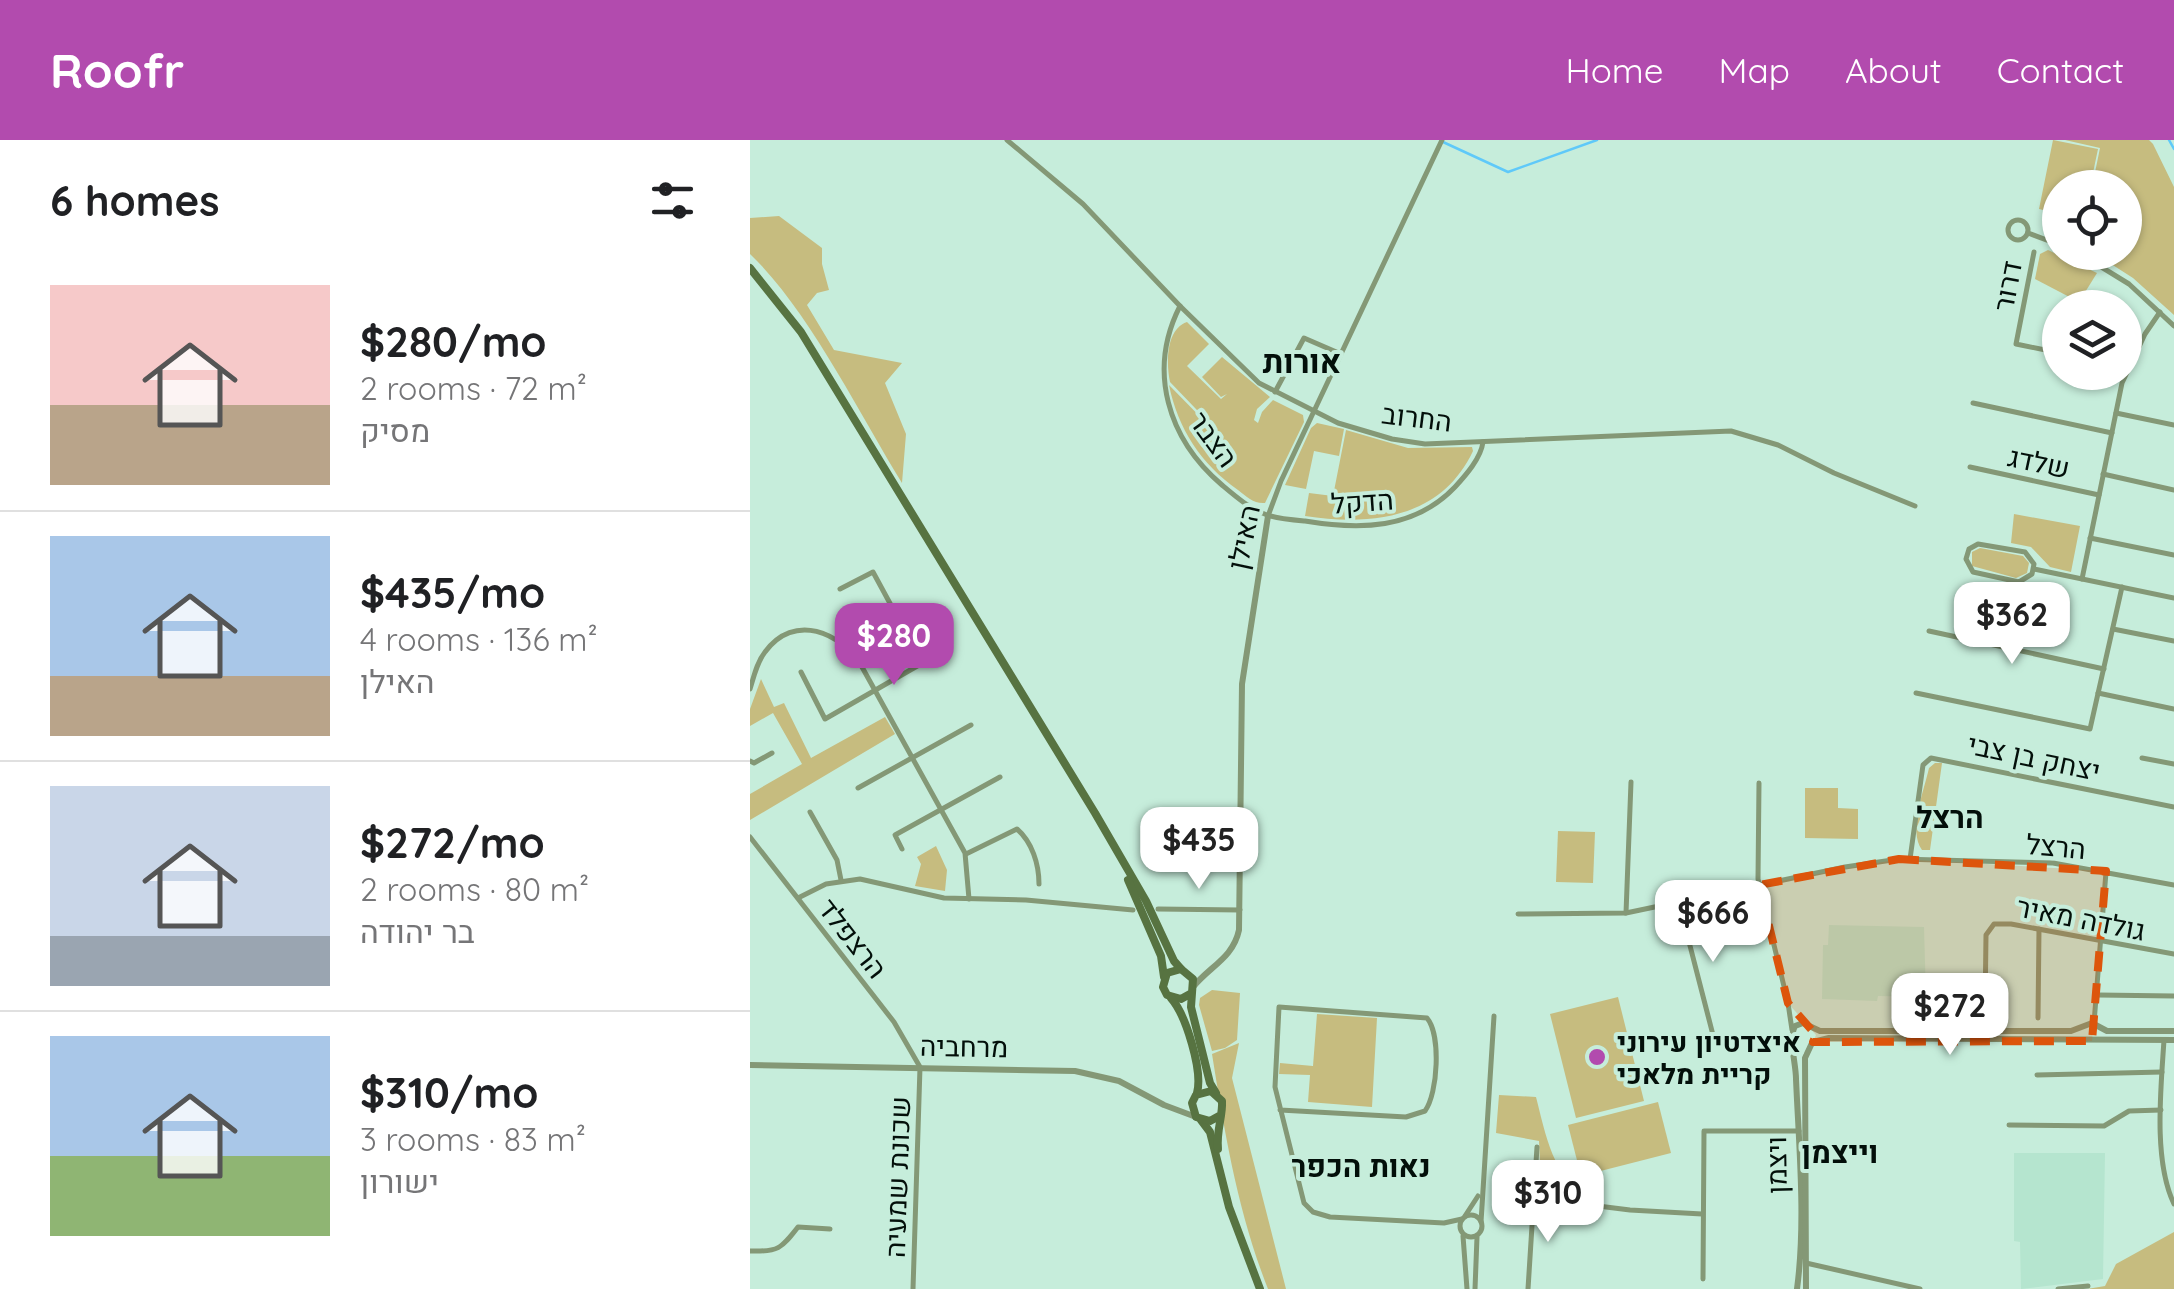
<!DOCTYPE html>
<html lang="en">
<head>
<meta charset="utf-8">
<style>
	body { margin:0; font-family:Quicksand,Heebo,sans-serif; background:#f2f2f2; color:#202124; height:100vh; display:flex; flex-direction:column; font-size:38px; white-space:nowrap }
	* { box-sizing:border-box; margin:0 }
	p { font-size:32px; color:#757577 }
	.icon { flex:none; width:55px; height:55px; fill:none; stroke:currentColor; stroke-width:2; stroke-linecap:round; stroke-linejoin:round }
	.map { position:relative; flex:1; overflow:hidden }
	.sheet { display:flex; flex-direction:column; background:#fff; width:750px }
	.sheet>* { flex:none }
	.buttons { position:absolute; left:1292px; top:30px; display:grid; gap:20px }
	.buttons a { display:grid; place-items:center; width:100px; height:100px; border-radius:50%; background:#fff; box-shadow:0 2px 8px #0004; font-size:50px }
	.price { position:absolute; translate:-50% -85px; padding:0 22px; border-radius:20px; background:#fff; color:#222; font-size:32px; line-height:65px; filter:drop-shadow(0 2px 5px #0008) }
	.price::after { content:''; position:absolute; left:50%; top:60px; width:30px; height:22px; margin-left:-15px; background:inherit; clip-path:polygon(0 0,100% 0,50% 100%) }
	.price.current { background:#b24bae; color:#fff }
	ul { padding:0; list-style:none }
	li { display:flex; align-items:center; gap:30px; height:250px; padding:0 50px }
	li+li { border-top:2px solid #e0e0e0 }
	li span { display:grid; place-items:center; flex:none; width:280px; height:200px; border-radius:0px; color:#555 }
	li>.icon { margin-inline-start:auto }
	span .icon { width:120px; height:120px; fill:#fffc; stroke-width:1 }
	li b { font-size:42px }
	h2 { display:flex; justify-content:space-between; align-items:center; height:120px; padding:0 50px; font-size:42px }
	header { display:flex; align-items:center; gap:60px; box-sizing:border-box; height:140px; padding:0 50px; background:#b24bae; color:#fff }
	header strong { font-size:48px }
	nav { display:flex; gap:55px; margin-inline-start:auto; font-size:35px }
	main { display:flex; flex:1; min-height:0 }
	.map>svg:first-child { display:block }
	.built { fill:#b5e5cf }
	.green { fill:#c6bc7f }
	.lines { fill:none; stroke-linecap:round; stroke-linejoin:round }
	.stream { stroke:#5fc9f9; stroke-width:2.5 }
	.minor { stroke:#849876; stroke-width:5 }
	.tertiary { stroke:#849876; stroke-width:6 }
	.secondary { stroke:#577341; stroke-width:8 }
	.marked { fill:#dd550c; fill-opacity:0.2; stroke:#dd550c; stroke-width:8; stroke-dasharray:20 12; stroke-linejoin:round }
	.poi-dot { fill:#b24bae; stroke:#c6eddb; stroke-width:4 }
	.labels { text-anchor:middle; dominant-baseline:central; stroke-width:8; stroke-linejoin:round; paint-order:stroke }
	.street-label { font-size:28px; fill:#030f0a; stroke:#c6eddb }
	.poi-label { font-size:28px; font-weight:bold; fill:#030f0a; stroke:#c6eddb; text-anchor:start }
	.neighbourhood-label { font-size:30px; font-weight:bold; fill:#030f0a; stroke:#c6eddb }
	.quarter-label { font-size:32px; font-weight:bold; fill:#030f0a; stroke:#c6eddb }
</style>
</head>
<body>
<header>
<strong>Roofr</strong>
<nav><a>Home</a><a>Map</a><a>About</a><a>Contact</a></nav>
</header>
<main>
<section class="sheet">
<h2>6 homes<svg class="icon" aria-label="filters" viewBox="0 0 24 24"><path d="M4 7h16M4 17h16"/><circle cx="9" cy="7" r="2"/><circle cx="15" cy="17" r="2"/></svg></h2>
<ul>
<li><span style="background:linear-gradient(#f6c9c9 60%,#b9a48a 0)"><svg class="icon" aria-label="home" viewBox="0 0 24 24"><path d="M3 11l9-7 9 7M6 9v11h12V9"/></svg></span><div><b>$280/mo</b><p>2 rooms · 72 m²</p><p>מסיק</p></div></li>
<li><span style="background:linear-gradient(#a9c7e8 70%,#b9a48a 0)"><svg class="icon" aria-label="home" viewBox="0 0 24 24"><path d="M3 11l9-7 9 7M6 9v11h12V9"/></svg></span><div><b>$435/mo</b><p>4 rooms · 136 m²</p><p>האילן</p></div></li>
<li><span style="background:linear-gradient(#c9d6e8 75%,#9aa5b1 0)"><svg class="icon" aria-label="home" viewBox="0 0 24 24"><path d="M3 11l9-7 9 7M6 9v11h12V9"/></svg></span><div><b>$272/mo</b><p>2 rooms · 80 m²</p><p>בר יהודה</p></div></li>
<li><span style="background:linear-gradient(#a9c7e8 60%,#8fb573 0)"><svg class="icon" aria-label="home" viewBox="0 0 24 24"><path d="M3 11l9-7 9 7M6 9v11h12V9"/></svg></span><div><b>$310/mo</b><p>3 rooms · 83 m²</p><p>ישורון</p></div></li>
</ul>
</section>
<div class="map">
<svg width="1424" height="1149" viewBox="0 0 1424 1149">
	<rect width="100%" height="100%" fill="#c6eddb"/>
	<g class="built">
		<path d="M1079 785 1174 787 1176 857 1128 856 1127 861 1072 859 1073 805H1078Z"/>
		<path d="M1264 1013H1355L1353 1139 1271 1149 1270 1102 1264 1101Z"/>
	</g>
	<g class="green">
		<path d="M1303 0 1348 9 1340 47 1310 48V74L1289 69Z"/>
		<path d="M1315 0H1399L1403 4 1424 47V175L1383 138 1344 113 1375 112V48L1342 47 1350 8Z"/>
		<path d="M29 76 72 108V124L79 150 67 153 57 165 84 210 152 223 135 243 156 294 152 343C109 273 58 169 0 114V78Z"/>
		<path d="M1298 110 1347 133 1329 162 1285 139 1290 114Z"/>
		<path d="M437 182 459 204 437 226 471 259 477 254 471 257 452 237 472 217 520 257 507 269 504 280 508 283 512 272 523 260 553 275 554 282 515 363C504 364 497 357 488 350 451 324 428 289 419 245L468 295 470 294 420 242C416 223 416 189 437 182Z"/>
		<path d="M567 283 594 289 589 316 564 311 556 349 535 345 561 288Z"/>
		<path d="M596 290 658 308 722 307 723 311C691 379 621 386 555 376L559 353 583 356Z"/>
		<path d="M1264 374 1330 386 1321 432 1300 427 1281 407 1261 403Z"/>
		<path d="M1230 408 1273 416 1279 423 1277 433 1266 438 1222 426V412Z"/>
		<path d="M11 539 24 567 34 563 61 618 135 577 145 594 0 680V654L52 624 23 573 0 586V569Z"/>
		<path d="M1185 623H1192L1180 710H1172C1158 690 1174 651 1179 628Z"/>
		<path d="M1055 648H1088V668L1108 669V699L1055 698Z"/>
		<path d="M808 691 845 692 843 743 806 742Z"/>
		<path d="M186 706 197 730 195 751 165 746 171 724 167 717Z"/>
		<path d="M462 850 490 853 487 900 475 908 462 911 449 865 450 858Z"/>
		<path d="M868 857 894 961 826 978 800 874Z"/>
		<path d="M567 874 627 878 622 967 558 962 560 935 529 934 530 923 563 926Z"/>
		<path d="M489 903 482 938 536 1149H518C488 1073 475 995 462 914Z"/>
		<path d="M749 955 786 957C796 995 802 1037 840 1058L799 1053 791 1048 789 1001 746 993Z"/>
		<path d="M908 962 921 1013 831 1036 818 985Z"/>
		<path d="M1424 1092V1149H1337L1355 1146 1366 1124Z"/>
	</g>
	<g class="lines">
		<g class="stream">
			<path d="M1419 0 1424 9"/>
			<path d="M693 2 758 32 847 0"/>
		</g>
		<g class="minor">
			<path d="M257 0 333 64 430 166 509 243 588 283 642 299 675 304 981 291 1028 305 1084 333 1165 366"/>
			<circle cx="1268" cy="90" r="10"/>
			<path d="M1278 93 1310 105"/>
			<path d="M1284 112 1266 204 1310 213"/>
			<path d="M1327 112 1379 144 1424 186"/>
			<path d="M430 166C397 231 418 299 472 345 485 356 500 369 517 375 528 379 542 380 555 381 609 390 664 390 705 347 716 335 731 318 733 302"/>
			<path d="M525 252 554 198 591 214"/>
			<path d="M1223 263 1362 293"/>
			<path d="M1366 273 1424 285"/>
			<path d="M1220 327 1349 355"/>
			<path d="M1353 334 1424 350"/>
			<path d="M518 376 531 341 692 0"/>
			<path d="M1340 398 1424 415"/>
			<path d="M1228 404 1275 412 1284 424 1282 434 1269 442 1223 432 1216 419 1219 409Z"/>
			<path d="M1284 429 1424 458"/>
			<path d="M1332 439 1372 243 1395 194 1410 172"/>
			<path d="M1363 489 1424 501"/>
			<path d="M1179 491 1354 529"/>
			<path d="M51 532 75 579 169 525 168 515 123 432 90 449"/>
			<path d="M0 549C4 536 7 522 15 512 44 472 91 492 112 527L215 713 219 759"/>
			<path d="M1166 553 1340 589 1372 447"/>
			<path d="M1348 553 1424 569"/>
			<path d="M1392 618 1424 624"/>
			<path d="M0 621 4 623 22 613"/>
			<path d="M1009 643 1008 739 1038 863 1042 890"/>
			<path d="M108 648 221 585"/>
			<path d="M60 672 87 720 91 740"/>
			<path d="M0 697 144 882 170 927 163 1149"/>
			<path d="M152 709 145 695 250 637"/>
			<path d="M216 714 267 689C282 702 289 724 289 744"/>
			<path d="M1160 719 1173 625 1181 618 1424 667"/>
			<path d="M48 758 76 744 110 739 194 758 276 760 383 770"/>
			<path d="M929 763 963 895"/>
			<path d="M408 769 490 770"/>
			<path d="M876 773 881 642"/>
			<path d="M768 774 876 773 1095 727 1149 719 1303 723 1424 745"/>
			<path d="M1348 855 1424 856"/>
			<path d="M1235 871 1236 795 1244 784H1261L1424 814"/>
			<path d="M1288 878 1289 789"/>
			<path d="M1344 883 1356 732"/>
			<path d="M1414 900C1411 948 1403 1020 1424 1064"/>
			<path d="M1287 935 1412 932"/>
			<path d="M530 970 656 977 675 971C688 953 691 895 677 878L529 867 525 947 554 1063 563 1072 580 1077 694 1083 712 1079"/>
			<path d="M1259 985 1354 986 1379 971 1411 970"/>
			<path d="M784 1058 880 1070 952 1074"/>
			<circle cx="721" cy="1086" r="11"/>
			<path d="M715 1076 728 1056"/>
			<path d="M731 1082 744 876"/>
			<path d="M713 1096 717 1149"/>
			<path d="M0 1111C28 1112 31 1109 48 1087L80 1089"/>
			<path d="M1056 1123 1170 1149"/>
			<path d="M953 1139 954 991H1049"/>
			<path d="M725 1149 727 1097"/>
			<path d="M778 1149 787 1007"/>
			<path d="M1308 1149 1338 1146"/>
		</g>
		<g class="tertiary">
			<path d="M443 847C460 826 483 818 489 790L492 544 518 376"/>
			<path d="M1063 902 1079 898 1424 900"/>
			<path d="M0 925 325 931 369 941 414 965 446 977"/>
			<path d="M1047 1149C1056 1081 1049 1008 1046 939 1046 923 1038 899 1045 886L1053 883 1070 891H1321L1342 883 1357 891H1424"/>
			<path d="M1056 1149 1055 918 1062 903"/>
		</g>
		<g class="secondary">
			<path d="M0 128 51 192 345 673 396 761 424 821 431 829"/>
			<path d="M378 740 411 816 414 837"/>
			<path d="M440 854 431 859 417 855 413 847 417 833 431 829 443 839 441 867 460 943 466 953"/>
			<path d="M421 858C436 875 453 931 447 953"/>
			<path d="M451 980 460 992 479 1067 510 1149"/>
			<path d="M468 1009C466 991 473 976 472 961L461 951 446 955 442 963 446 977 460 981 469 976"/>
		</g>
	</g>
	<path class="marked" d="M1149 719 1356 731 1342 901 1063 902 1066 895 1038 863 1009 745Z"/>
	<circle class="poi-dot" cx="847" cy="917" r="10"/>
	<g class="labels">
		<g class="street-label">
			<text transform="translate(1257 146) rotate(-79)">דרור</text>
			<text transform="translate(667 277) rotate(7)">החרוב</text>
			<text transform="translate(464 299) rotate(54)">הצבר</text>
			<text transform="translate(1289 322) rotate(12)">שלדג</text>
			<text transform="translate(612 361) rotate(-4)">הדקל</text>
			<text transform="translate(493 397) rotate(-78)">האילן</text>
			<text transform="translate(1284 617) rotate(12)">יצחק בן צבי</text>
			<text transform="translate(1306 706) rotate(5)">הרצל</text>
			<text transform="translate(1331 778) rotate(11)">גולדה מאיר</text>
			<text transform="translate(103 798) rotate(52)">הרצפלד</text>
			<text transform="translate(214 906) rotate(1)">מרחביה</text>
			<text transform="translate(1026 1025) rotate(-91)">ויצמן</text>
			<text transform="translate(147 1037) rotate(-88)">שכונת שמעיה</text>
		</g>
		<g class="poi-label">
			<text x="867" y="901">איצדטיון עירוני<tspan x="867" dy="32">קריית מלאכי</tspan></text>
		</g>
		<g class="neighbourhood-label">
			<text x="1200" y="677">הרצל</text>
			<text x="1090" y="1012">וייצמן</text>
			<text x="611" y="1026">נאות הכפר</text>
		</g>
		<g class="quarter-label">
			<text x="552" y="221">אורות</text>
		</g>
	</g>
</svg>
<div class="buttons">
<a><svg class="icon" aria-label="locate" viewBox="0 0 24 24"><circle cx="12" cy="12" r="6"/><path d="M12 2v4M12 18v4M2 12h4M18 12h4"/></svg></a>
<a><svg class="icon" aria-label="layers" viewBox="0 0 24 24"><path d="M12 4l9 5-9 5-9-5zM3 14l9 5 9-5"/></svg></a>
</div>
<b class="price" style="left:1262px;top:527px">$362</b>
<b class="price current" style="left:144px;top:548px">$280</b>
<b class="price" style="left:449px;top:752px">$435</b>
<b class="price" style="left:963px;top:825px">$666</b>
<b class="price" style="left:1200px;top:918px">$272</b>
<b class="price" style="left:798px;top:1105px">$310</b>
</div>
</main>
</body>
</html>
